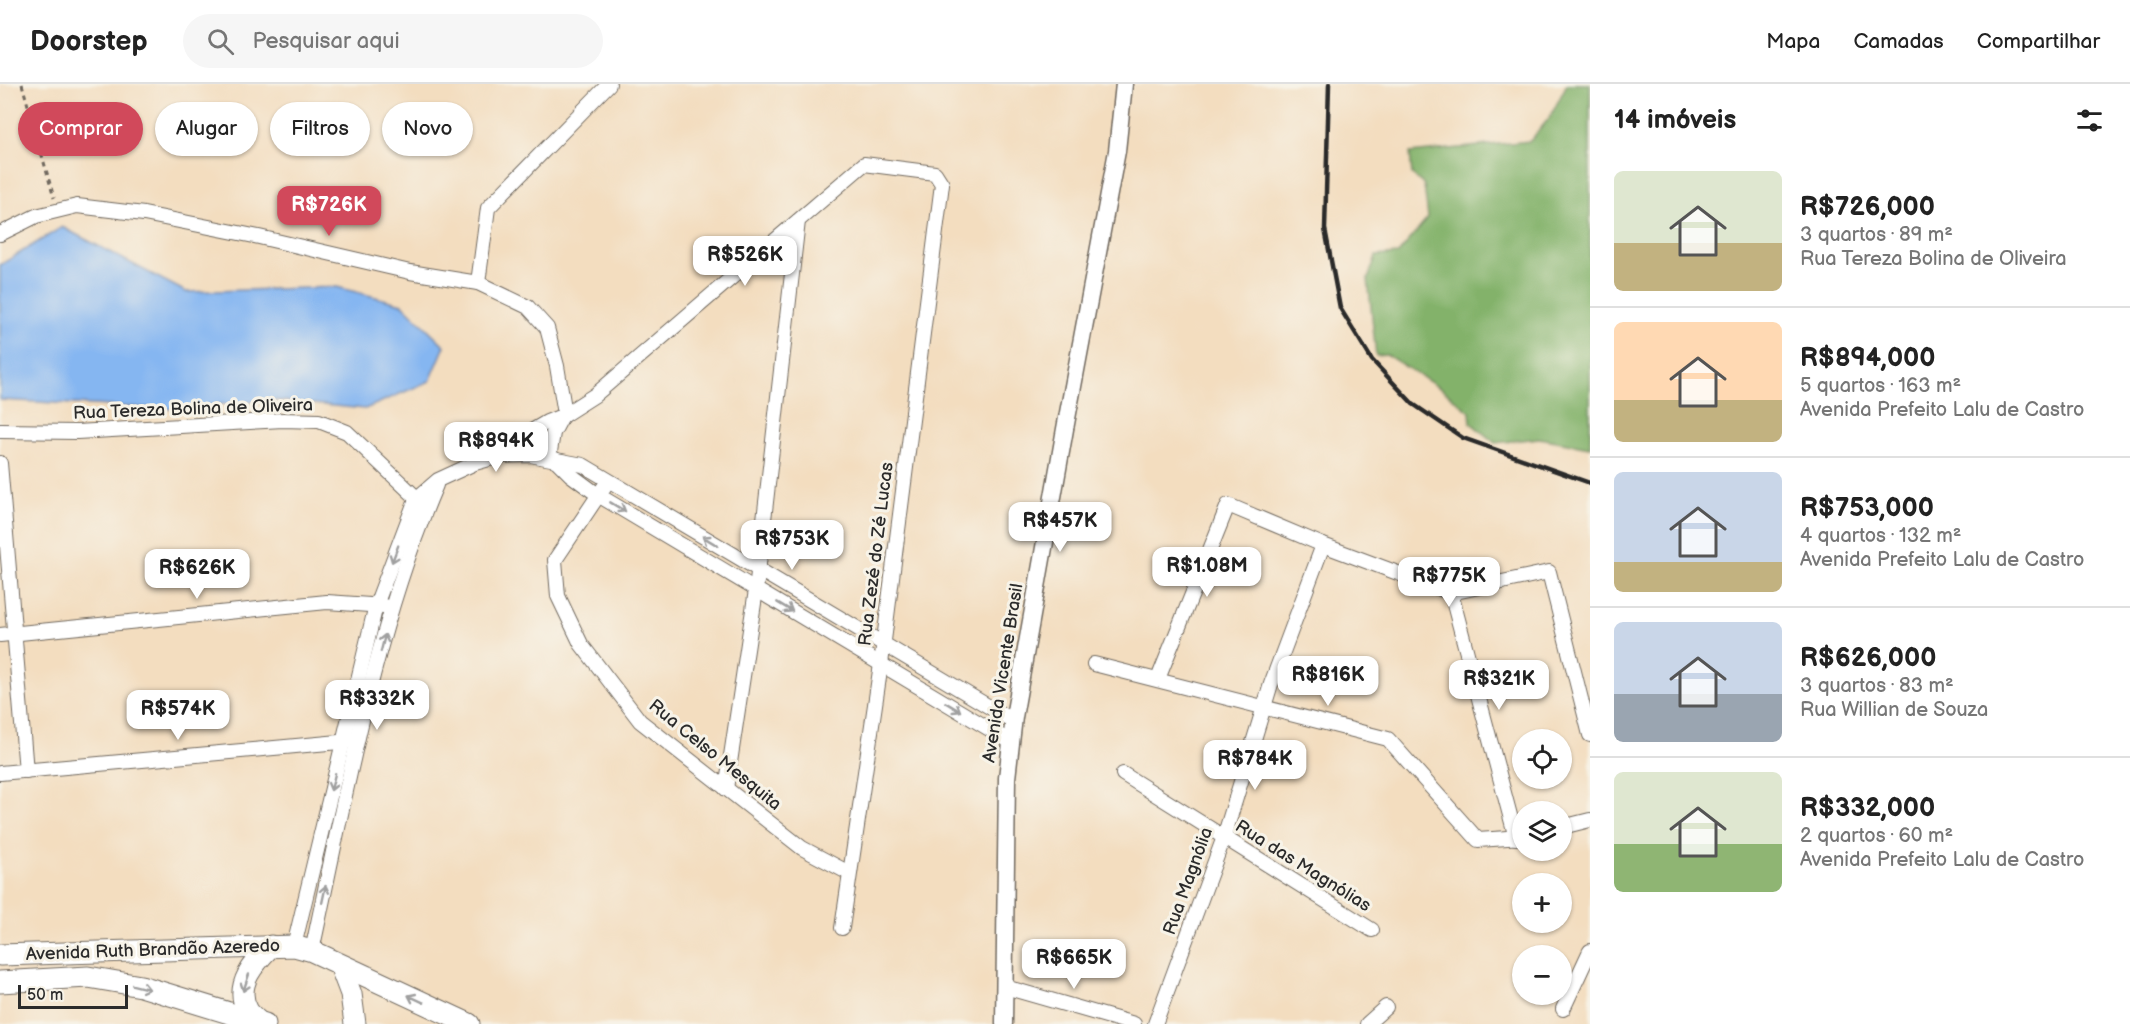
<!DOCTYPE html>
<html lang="pt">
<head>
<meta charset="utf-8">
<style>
	body { margin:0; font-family:"Balsamiq Sans",sans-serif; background:#f6f6f6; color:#222; height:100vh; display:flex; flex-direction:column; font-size:22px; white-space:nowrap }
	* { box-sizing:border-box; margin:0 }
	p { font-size:20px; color:#767676 }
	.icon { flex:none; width:33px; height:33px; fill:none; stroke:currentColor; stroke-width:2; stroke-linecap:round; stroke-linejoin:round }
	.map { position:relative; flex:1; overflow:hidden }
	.details { display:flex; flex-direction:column; background:#fff; width:540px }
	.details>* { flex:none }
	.top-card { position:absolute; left:18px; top:18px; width:570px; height:54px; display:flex; gap:12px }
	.tools { position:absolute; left:1512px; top:645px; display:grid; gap:12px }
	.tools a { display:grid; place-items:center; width:60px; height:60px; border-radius:50%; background:#fff; box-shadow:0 2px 4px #0004; font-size:30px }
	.scale { position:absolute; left:18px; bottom:15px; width:110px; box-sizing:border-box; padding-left:6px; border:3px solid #2b2b2b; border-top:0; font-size:16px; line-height:21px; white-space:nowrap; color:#2b2b2b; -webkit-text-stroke:4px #f7f3e8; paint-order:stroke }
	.price { position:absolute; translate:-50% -51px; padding:0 14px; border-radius:12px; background:#fff; color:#222; font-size:20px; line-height:39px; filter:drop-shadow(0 2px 3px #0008) }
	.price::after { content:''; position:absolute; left:50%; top:36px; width:18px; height:14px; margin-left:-9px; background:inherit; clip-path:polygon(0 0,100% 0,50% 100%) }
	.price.selected { background:#d1495b; color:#fff }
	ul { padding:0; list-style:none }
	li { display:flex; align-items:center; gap:18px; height:150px; padding:0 24px }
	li+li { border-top:2px solid #e0e0e0 }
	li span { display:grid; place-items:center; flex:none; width:168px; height:120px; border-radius:9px; color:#555 }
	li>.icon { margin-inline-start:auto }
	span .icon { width:72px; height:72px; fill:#fffc; stroke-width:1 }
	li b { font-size:26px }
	h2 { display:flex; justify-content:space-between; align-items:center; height:72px; padding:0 24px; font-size:26px }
	.chip { padding:0 21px; border-radius:27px; background:#fff; box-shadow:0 2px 4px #0004; font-size:21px; line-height:54px }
	.chip.selected { background:#d1495b; color:#fff }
	header { display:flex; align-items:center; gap:36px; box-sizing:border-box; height:84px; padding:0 30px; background:#fff; border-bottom:2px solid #e0e0e0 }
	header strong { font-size:28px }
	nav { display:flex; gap:33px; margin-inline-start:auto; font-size:21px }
	.search { width:420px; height:54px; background:#f6f6f6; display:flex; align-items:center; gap:15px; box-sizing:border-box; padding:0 21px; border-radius:33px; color:#767676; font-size:22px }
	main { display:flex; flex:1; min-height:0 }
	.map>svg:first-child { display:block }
	.forest { fill:#83b26b; stroke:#576e4b; stroke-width:1.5 }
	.water { fill:#85b6f1; stroke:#58708e; stroke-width:1.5 }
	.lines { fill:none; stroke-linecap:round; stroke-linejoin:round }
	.minor-casing { stroke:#71695f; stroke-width:16 }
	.tertiary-casing { stroke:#71695f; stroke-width:19 }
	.primary-casing { stroke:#71695f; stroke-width:23 }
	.path { stroke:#71695f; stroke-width:3; stroke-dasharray:4.5 4.5; stroke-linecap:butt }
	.minor { stroke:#fff; stroke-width:14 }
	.tertiary { stroke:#fff; stroke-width:16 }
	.primary { stroke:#fff; stroke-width:21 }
	.rail { stroke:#2b2b2b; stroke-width:4.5 }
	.oneway { stroke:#a0a0a0 }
	.labels { text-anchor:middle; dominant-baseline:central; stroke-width:6; stroke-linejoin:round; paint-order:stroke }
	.street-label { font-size:18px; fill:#2b2b2b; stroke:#f7f3e8 }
</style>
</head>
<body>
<header>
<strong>Doorstep</strong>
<div class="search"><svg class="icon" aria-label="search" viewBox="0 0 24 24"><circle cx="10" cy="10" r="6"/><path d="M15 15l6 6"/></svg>Pesquisar aqui</div>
<nav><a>Mapa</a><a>Camadas</a><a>Compartilhar</a></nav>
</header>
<main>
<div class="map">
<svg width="1590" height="940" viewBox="0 0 1590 940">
	<rect width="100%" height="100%" fill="#f7f3e8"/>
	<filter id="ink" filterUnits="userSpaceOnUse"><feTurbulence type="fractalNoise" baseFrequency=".0167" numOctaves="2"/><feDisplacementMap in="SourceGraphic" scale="12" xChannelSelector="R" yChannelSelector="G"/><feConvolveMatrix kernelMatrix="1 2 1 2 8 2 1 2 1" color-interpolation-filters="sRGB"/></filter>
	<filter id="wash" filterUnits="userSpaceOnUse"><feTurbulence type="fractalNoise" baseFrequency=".008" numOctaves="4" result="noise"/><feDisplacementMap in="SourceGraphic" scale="24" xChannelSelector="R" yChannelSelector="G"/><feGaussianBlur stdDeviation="1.35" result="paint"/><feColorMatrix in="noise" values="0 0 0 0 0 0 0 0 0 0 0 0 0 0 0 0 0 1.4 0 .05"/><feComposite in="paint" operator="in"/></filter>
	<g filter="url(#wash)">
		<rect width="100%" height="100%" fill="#f3ddbf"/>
		<path class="forest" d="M1567 0H1590V363L1539 354 1495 359 1471 339 1470 328 1446 308 1387 271 1376 272 1368 195 1376 172 1398 170 1428 134 1424 101 1412 91 1410 69 1530 57 1550 33Z"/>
		<path class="water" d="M62 143 186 208 337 203 402 220 445 262 430 297 365 325 271 316 167 325 0 316V181Z"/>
	</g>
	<g filter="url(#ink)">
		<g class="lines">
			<defs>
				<g id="minor">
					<path d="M0 150 36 132 77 122 144 130 259 153 410 188 478 199 528 223 547 244 557 282 565 330"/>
					<path d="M478 199 488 124 609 0"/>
					<path d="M0 347 77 348 283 336 319 337 347 348 423 420"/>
					<path d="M500 372 530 348 547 338 562 332 595 311 864 80 935 89 942 100 881 580 842 844"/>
					<path d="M549 374 553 349 562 332"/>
					<path d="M555 375 571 391 598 411 1011 658"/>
					<path d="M0 379 26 687"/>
					<path d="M608 397 555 476 558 512 581 560 640 637 802 764 849 789"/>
					<path d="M1451 509 1516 754"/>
					<path d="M0 551 327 518 384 522"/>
					<path d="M1094 580 1388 655 1478 756 1522 753"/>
					<path d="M1158 595 1228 421 1323 461 1451 509 1549 488 1590 651"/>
					<path d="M0 689 350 657"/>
					<path d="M1123 690 1372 846"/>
					<path d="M726 705 756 506 798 137"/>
					<path d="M1562 743 1590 736"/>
					<path d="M294 862 376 521 416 415 438 396 475 379 500 372 530 371 583 381 1013 637"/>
					<path d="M312 867C346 711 373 549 436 401"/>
					<path d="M1005 903 1134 940"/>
					<path d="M1563 925 1590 867"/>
					<path d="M1155 940 1224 753 1271 600 1323 461"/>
					<path d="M1367 940 1386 923"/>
				</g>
				<path id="tertiary" d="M1004 940 1007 694 1014 633 1065 345 1117 67 1124 0"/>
				<g id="primary">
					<path d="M0 871 294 862 312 867 469 940"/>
					<path d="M340 881 351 910 355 940"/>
					<path d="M0 898 88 893 141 902 265 940"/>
					<path d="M260 939C256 935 249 930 247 925 234 901 255 878 271 862"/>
				</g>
			</defs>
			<use href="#minor" class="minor-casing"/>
			<use href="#tertiary" class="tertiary-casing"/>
			<use href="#primary" class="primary-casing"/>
			<path class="path" d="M22 0 54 114"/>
			<use href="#minor" class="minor"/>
			<use href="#tertiary" class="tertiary"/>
			<use href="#primary" class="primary"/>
			<path class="rail" d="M1329 0 1325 145 1340 224 1372 276 1413 320 1463 354 1590 399"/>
		</g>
		<defs><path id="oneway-shaft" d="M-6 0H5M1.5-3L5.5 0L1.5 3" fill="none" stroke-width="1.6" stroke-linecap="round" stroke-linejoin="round" transform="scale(1.5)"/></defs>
		<g class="oneway">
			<use href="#oneway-shaft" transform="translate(618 423) rotate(31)"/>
			<use href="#oneway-shaft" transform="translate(710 457) rotate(-149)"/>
			<use href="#oneway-shaft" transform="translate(395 470) rotate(111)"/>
			<use href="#oneway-shaft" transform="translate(785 523) rotate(31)"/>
			<use href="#oneway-shaft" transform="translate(383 559) rotate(-76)"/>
			<use href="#oneway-shaft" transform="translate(953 623) rotate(31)"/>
			<use href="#oneway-shaft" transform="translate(333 698) rotate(104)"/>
			<use href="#oneway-shaft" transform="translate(324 810) rotate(-78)"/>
			<use href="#oneway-shaft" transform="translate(246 899) rotate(109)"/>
			<use href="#oneway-shaft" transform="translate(141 903) rotate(14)"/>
			<use href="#oneway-shaft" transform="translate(416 915) rotate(-155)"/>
		</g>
	</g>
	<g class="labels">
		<g class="street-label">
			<text transform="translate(193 325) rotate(-2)">Rua Tereza Bolina de Oliveira</text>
			<text transform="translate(876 470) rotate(-83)">Rua Zezé do Zé Lucas</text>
			<text transform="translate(1003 589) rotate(-81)">Avenida Vicente Brasil</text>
			<text transform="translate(715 671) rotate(39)">Rua Celso Mesquita</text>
			<text transform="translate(1303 782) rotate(32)">Rua das Magnólias</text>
			<text transform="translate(1188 797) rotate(-70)">Rua Magnólia</text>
			<text transform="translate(153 866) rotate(-2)">Avenida Ruth Brandão Azeredo</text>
		</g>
	</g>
</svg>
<div class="tools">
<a><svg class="icon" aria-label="locate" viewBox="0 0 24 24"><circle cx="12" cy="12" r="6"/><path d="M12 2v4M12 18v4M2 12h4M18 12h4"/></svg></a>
<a><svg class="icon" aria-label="layers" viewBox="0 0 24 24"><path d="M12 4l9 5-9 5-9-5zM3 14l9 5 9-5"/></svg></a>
<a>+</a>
<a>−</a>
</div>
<div class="scale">50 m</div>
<b class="price selected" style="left:329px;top:153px">R$726K</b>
<b class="price" style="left:745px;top:203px">R$526K</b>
<b class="price" style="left:496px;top:389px">R$894K</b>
<b class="price" style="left:1060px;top:469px">R$457K</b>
<b class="price" style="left:792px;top:487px">R$753K</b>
<b class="price" style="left:1207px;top:514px">R$1.08M</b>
<b class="price" style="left:197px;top:516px">R$626K</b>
<b class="price" style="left:1449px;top:524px">R$775K</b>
<b class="price" style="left:1328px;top:623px">R$816K</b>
<b class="price" style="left:1499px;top:627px">R$321K</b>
<b class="price" style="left:377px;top:647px">R$332K</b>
<b class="price" style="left:178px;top:657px">R$574K</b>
<b class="price" style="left:1255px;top:707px">R$784K</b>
<b class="price" style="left:1074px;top:906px">R$665K</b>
<div class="top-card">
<a class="chip selected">Comprar</a>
<a class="chip">Alugar</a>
<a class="chip">Filtros</a>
<a class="chip">Novo</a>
</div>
</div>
<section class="details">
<h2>14 imóveis<svg class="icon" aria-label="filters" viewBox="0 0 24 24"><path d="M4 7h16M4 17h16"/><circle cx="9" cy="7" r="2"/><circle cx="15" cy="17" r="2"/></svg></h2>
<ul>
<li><span style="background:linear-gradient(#dfe7d0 60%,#c2b280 0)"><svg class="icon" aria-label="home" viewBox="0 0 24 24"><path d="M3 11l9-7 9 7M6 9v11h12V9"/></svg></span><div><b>R$726,000</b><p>3 quartos · 89 m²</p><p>Rua Tereza Bolina de Oliveira</p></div></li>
<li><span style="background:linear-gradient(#ffd9b3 65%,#c2b280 0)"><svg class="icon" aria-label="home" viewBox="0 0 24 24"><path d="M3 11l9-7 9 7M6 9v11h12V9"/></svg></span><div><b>R$894,000</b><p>5 quartos · 163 m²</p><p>Avenida Prefeito Lalu de Castro</p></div></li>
<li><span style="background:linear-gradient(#c9d6e8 75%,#c2b280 0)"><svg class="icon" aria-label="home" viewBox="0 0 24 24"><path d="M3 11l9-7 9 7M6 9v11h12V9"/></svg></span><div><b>R$753,000</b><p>4 quartos · 132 m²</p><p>Avenida Prefeito Lalu de Castro</p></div></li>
<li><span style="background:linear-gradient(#c9d6e8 60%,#9aa5b1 0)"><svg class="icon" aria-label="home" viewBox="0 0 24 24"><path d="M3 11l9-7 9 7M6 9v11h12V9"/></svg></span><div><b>R$626,000</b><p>3 quartos · 83 m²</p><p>Rua Willian de Souza</p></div></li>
<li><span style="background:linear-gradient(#dfe7d0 60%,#8fb573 0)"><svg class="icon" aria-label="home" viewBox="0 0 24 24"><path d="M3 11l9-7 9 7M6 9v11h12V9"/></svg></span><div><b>R$332,000</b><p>2 quartos · 60 m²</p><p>Avenida Prefeito Lalu de Castro</p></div></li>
</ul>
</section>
</main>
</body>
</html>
